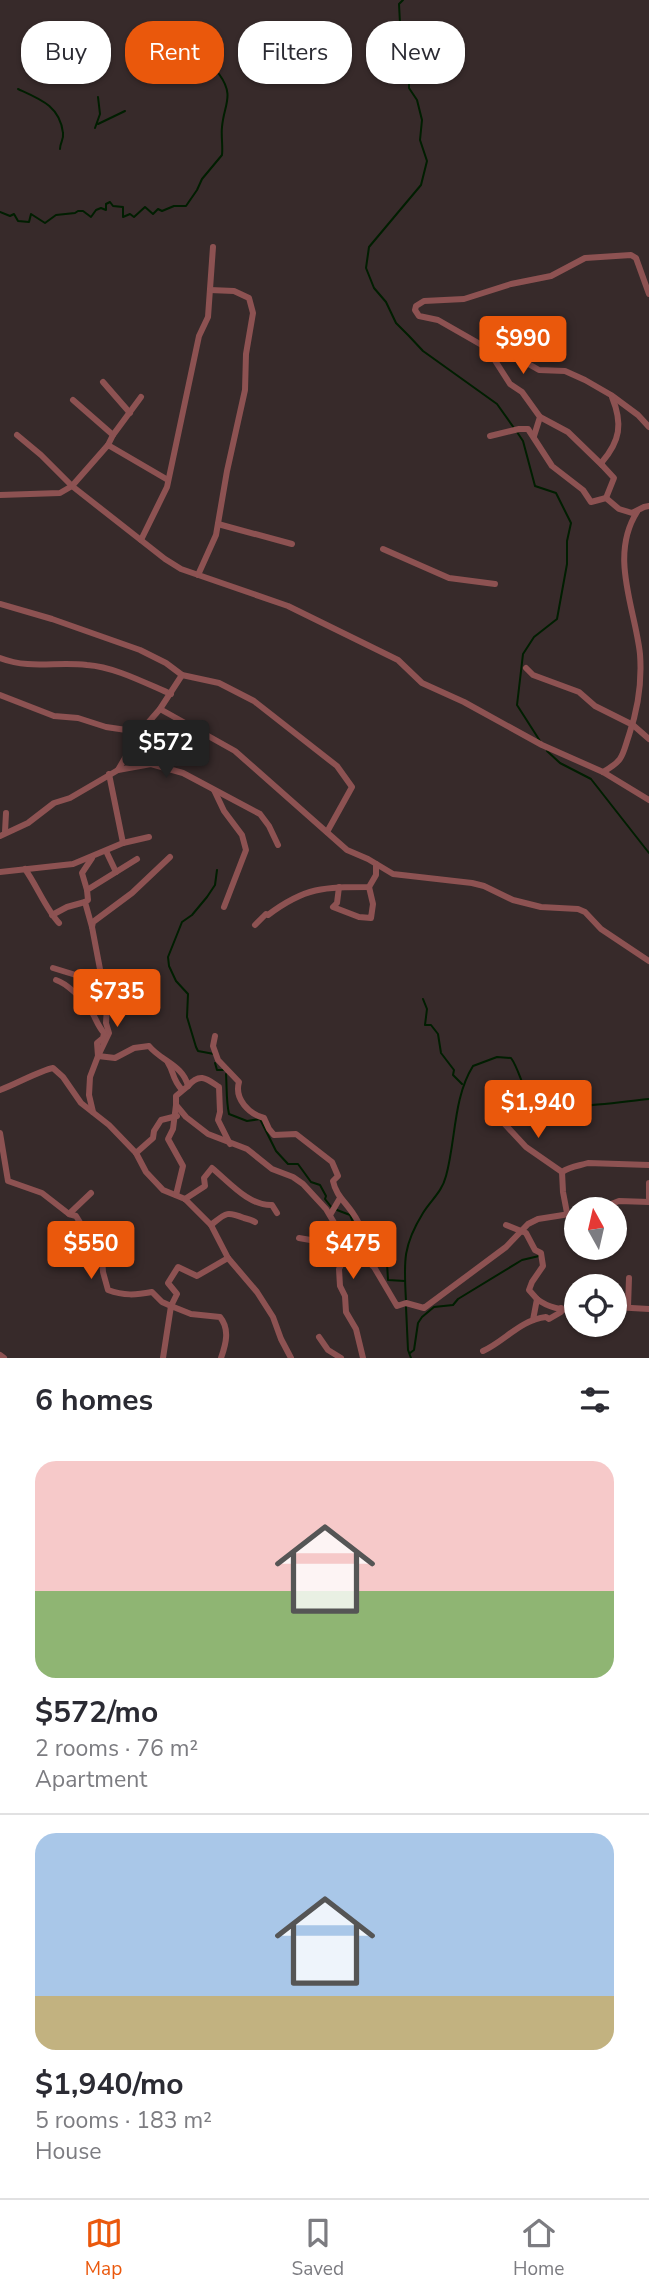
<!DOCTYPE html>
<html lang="en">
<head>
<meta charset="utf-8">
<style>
	body { margin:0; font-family:"Nunito Sans",sans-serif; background:#f7f7f7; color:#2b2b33; height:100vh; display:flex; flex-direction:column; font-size:26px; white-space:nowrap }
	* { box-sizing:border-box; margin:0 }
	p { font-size:23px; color:#7c7c81 }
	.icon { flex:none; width:38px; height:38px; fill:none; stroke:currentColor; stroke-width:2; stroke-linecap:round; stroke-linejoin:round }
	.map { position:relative; height:1358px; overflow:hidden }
	.side { display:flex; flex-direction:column; background:#fff; flex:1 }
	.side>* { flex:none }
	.guide { position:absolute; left:21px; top:21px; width:607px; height:63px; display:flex; gap:14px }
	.needle { width:46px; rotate:352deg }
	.tools { position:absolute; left:564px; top:1197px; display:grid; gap:14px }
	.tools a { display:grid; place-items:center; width:63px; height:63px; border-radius:50%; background:#fff; box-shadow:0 2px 5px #0004; font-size:35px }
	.price { position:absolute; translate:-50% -60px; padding:0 16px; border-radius:7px; background:#ea580c; color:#fff; font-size:23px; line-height:46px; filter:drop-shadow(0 2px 4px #0008) }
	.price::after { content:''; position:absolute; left:50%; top:42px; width:21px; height:16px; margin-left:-10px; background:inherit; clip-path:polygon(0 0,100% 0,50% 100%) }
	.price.selected { background:#222; color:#fff }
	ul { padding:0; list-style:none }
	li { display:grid; align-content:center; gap:14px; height:371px; padding:0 35px }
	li+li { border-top:2px solid #e1e1e2 }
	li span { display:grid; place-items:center; height:217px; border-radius:21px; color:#555 }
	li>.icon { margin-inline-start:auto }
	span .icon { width:126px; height:126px; fill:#fffc; stroke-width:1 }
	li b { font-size:30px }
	h2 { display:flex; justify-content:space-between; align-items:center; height:84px; padding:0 35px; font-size:30px }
	.pill { padding:0 24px; border-radius:28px; background:#fff; box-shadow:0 2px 5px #0004; font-size:24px; line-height:63px }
	.pill.selected { background:#ea580c; color:#fff }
	.tabs { display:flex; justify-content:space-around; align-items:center; height:98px; border-top:2px solid #e1e1e2; background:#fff; font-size:19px; color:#7c7c81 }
	.tabs a { display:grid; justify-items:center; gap:4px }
	.tabs .selected { color:#ea580c }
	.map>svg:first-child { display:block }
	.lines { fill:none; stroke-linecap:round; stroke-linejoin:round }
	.stream { stroke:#001e01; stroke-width:2 }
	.minor { stroke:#8d5252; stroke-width:6 }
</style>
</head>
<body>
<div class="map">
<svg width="649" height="1358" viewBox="0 0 649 1358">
	<rect width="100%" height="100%" fill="#372a2a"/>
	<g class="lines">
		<g class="stream">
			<path d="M403 0 399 4 400 23 421 55 420 67 409 81V88L417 100 422 120 420 140 427 161 421 185 369 247 366 268 374 288 386 302 396 323 409 336 423 351 497 404 514 428"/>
			<path d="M18 89C40 99 60 106 63 133 64 140 60 142 60 149"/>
			<path d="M98 124 125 111"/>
			<path d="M95 128 100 114 98 97"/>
			<path d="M0 212 10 216 14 214 18 221 29 222 31 214 45 223 56 215 75 213 78 211H83L91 217 96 210 101 208 106 210V204L110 202 113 206 123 207V217L130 214 134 217 145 207 153 214 158 209 162 211 174 206H186L197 190 202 179 222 155C223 146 221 136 222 127 224 104 235 96 219 74"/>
			<path d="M517 432 523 441 535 486 556 493 571 523 567 541V564L557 619 534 637 523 654 517 705 540 741"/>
			<path d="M547 751 560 763 591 779 649 853"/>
			<path d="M423 999 427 1009 425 1025H431L438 1034 441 1053 454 1070 453 1075 462 1084"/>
			<path d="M214 1054 198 1051 196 1047 187 1017 188 994 176 981 169 966 168 957 182 922 192 915 207 897 215 885 217 870"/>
			<path d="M215 1063 217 1070H223"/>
			<path d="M226 1074C227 1088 226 1101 229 1114L247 1121 260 1119 276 1151 288 1164H298L311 1182 320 1185 326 1196 325 1199 332 1208"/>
			<path d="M337 1210 350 1215 363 1246 377 1259 387 1263 388 1280 405 1281"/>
			<path d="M406 1301C404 1263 402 1247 423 1213 431 1200 442 1192 446 1176 456 1140 453 1098 473 1066L497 1057 511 1058C520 1070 523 1094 534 1101 553 1113 624 1101 649 1099"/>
			<path d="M406 1307 408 1350 411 1358"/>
			<path d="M410 1353 414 1350 418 1323 422 1317 434 1307 453 1305 458 1299 522 1260 539 1256"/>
		</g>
		<g class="minor">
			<path d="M487 348 504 350 539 370 565 371 585 380 611 395 638 415 649 427"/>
			<path d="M103 382 130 413"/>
			<path d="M73 400 113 435"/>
			<path d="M540 417 568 432 602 465"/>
			<path d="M17 435 41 455 72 486 165 559 181 569 288 606 398 660 422 683 464 702 542 745 603 772 649 800"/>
			<path d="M490 436 519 429H528L552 466 583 490 591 502 606 498 619 509 632 513 644 507 649 506"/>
			<path d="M534 436 540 417 522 392 510 384 487 348 438 320 419 316 415 310 416 306 424 301 464 299 511 284 551 276 585 258 631 255 636 258 649 294"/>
			<path d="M108 445 113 435 141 397"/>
			<path d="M0 495 60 493 72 486 108 445 168 480"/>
			<path d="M606 498 614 478 602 465V462C620 441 623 424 612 397"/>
			<path d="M218 524 292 544"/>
			<path d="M141 540 167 487 199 336 208 317 213 247"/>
			<path d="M383 549 449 578 495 584"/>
			<path d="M198 575 216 535 227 471 245 390 246 354 253 313 249 298 234 291 210 290"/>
			<path d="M0 604 52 619 140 650 166 663 182 675 219 683 254 701 337 766 352 787 327 832"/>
			<path d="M0 658C32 670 55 661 87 665 115 667 145 683 171 694"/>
			<path d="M526 668 533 675 579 692 595 706 633 725 649 739"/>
			<path d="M0 695 54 716 78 718 106 727 140 732"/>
			<path d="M160 709 235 751 347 850 368 859 393 874 472 883 484 886 513 900 541 907 578 909 585 912 601 929 649 961"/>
			<path d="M118 770 151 764 183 773 260 814 269 826 278 845"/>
			<path d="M603 772C624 760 622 756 629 735 638 709 642 681 640 654 635 608 609 556 637 512"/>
			<path d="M109 774 123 843"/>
			<path d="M214 790 224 811 242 835 246 850 224 907"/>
			<path d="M5 832 6 813"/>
			<path d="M0 836 28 823 54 803 70 798 118 770 140 732 160 709 182 675"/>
			<path d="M106 851 116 872"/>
			<path d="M170 857 132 893 93 922 92 927 107 1006 106 1023 109 1033 98 1056 115 1058 134 1048 149 1046C161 1061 183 1065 188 1086L176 1096V1105L186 1117 208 1134 247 1149 272 1169 293 1177 303 1184 326 1209 346 1243 374 1267 397 1306 406 1303 424 1308 506 1247 528 1224 538 1219 576 1213"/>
			<path d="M25 869C37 886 46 909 59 923"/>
			<path d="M0 872 73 864 123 843 149 837"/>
			<path d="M339 887 337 903 333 907 359 917 371 918 373 904 369 887"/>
			<path d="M87 890 82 873 92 858"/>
			<path d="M52 915 67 907 85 902"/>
			<path d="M255 925 266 914 268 915C305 887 324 887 369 887L376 875V864"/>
			<path d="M92 927 85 902 88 900 87 890 137 859"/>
			<path d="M53 968 79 976C87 989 97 997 106 1010"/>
			<path d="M56 980C66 983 83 999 90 1009 95 1016 97 1025 104 1033L103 1038 97 1043 98 1056 90 1077 89 1095 93 1112"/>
			<path d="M215 1036 213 1046 218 1060 239 1082C234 1099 249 1114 264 1118L269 1129 274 1135 296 1134 332 1162 338 1176 333 1181C336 1196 346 1202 354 1215 363 1227 364 1243 376 1254"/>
			<path d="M168 1063C175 1074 171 1077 182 1090"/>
			<path d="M188 1086C200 1072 207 1079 219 1087L220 1112 218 1120 230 1144"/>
			<path d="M0 1090C14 1085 41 1070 53 1068L63 1077 81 1103 109 1125 136 1153 146 1172 163 1190 185 1199 211 1225 228 1258 257 1292 273 1317 281 1339 291 1358"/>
			<path d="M176 1105 173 1129 168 1139 183 1166 176 1195"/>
			<path d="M500 1119 526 1147 562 1172"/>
			<path d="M0 1133 8 1181 42 1193 69 1214 76 1216 102 1258 103 1272 108 1290C124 1296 136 1295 152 1292L162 1302 171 1306 177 1294 168 1283 178 1267 197 1276 228 1258"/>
			<path d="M136 1153 153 1138 154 1131 161 1120 177 1116"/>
			<path d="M562 1172C571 1166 579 1166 588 1163L649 1165"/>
			<path d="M562 1172 563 1192 567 1213"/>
			<path d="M185 1199 205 1186 204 1178 212 1168C230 1183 249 1206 272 1205L277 1213"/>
			<path d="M649 1202V1183"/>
			<path d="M598 1209 619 1201 649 1202"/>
			<path d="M69 1214 91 1193"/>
			<path d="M330 1215 340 1198"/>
			<path d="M211 1225C226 1213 226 1211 244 1218 248 1219 252 1220 255 1222"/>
			<path d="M506 1225 526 1233 535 1250 541 1253 543 1266 532 1282 529 1290 537 1299"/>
			<path d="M299 1238 316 1241 345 1257 364 1258"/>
			<path d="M346 1243 345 1257 339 1269 340 1286 345 1296 346 1312 356 1329 363 1358"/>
			<path d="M601 1281 602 1286"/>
			<path d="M614 1307 649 1309"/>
			<path d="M628 1307 629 1278"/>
			<path d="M533 1320 537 1299C547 1307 563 1311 576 1310"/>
			<path d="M319 1337 328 1350 341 1358"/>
			<path d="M483 1351C505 1341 520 1320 546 1317L549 1319 561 1312V1308"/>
			<path d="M0 1355 4 1358"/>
			<path d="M163 1358 171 1306 191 1314 220 1317C230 1329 226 1344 221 1358"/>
		</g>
	</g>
</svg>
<div class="tools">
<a><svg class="needle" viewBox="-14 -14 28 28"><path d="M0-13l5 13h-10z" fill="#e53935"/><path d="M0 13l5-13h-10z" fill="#7c7c81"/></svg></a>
<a><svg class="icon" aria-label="locate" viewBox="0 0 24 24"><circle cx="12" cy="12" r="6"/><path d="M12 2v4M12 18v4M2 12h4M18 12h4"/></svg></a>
</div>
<b class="price" style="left:523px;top:376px">$990</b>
<b class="price selected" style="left:166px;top:780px">$572</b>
<b class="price" style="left:117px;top:1029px">$735</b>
<b class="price" style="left:538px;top:1140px">$1,940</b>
<b class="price" style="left:91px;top:1281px">$550</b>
<b class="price" style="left:353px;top:1281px">$475</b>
<div class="guide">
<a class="pill">Buy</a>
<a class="pill selected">Rent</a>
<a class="pill">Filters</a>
<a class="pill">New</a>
</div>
</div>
<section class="side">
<h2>6 homes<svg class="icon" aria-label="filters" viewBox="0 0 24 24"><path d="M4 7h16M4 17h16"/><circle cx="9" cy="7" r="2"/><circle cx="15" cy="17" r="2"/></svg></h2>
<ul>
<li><span style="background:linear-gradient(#f6c9c9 60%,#8fb573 0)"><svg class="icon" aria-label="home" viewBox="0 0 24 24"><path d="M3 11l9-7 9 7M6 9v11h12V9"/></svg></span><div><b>$572/mo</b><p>2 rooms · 76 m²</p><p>Apartment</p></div></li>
<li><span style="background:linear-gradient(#a9c7e8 75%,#c2b280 0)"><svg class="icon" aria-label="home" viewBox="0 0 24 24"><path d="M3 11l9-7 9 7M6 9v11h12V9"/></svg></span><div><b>$1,940/mo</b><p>5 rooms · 183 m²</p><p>House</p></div></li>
</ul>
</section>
<nav class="tabs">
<a class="selected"><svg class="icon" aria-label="map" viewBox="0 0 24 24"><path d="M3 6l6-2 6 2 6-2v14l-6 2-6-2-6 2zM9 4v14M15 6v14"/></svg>Map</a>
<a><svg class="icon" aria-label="saved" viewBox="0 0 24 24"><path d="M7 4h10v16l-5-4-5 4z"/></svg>Saved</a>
<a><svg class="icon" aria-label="home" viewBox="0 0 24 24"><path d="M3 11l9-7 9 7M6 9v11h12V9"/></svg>Home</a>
</nav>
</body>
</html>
